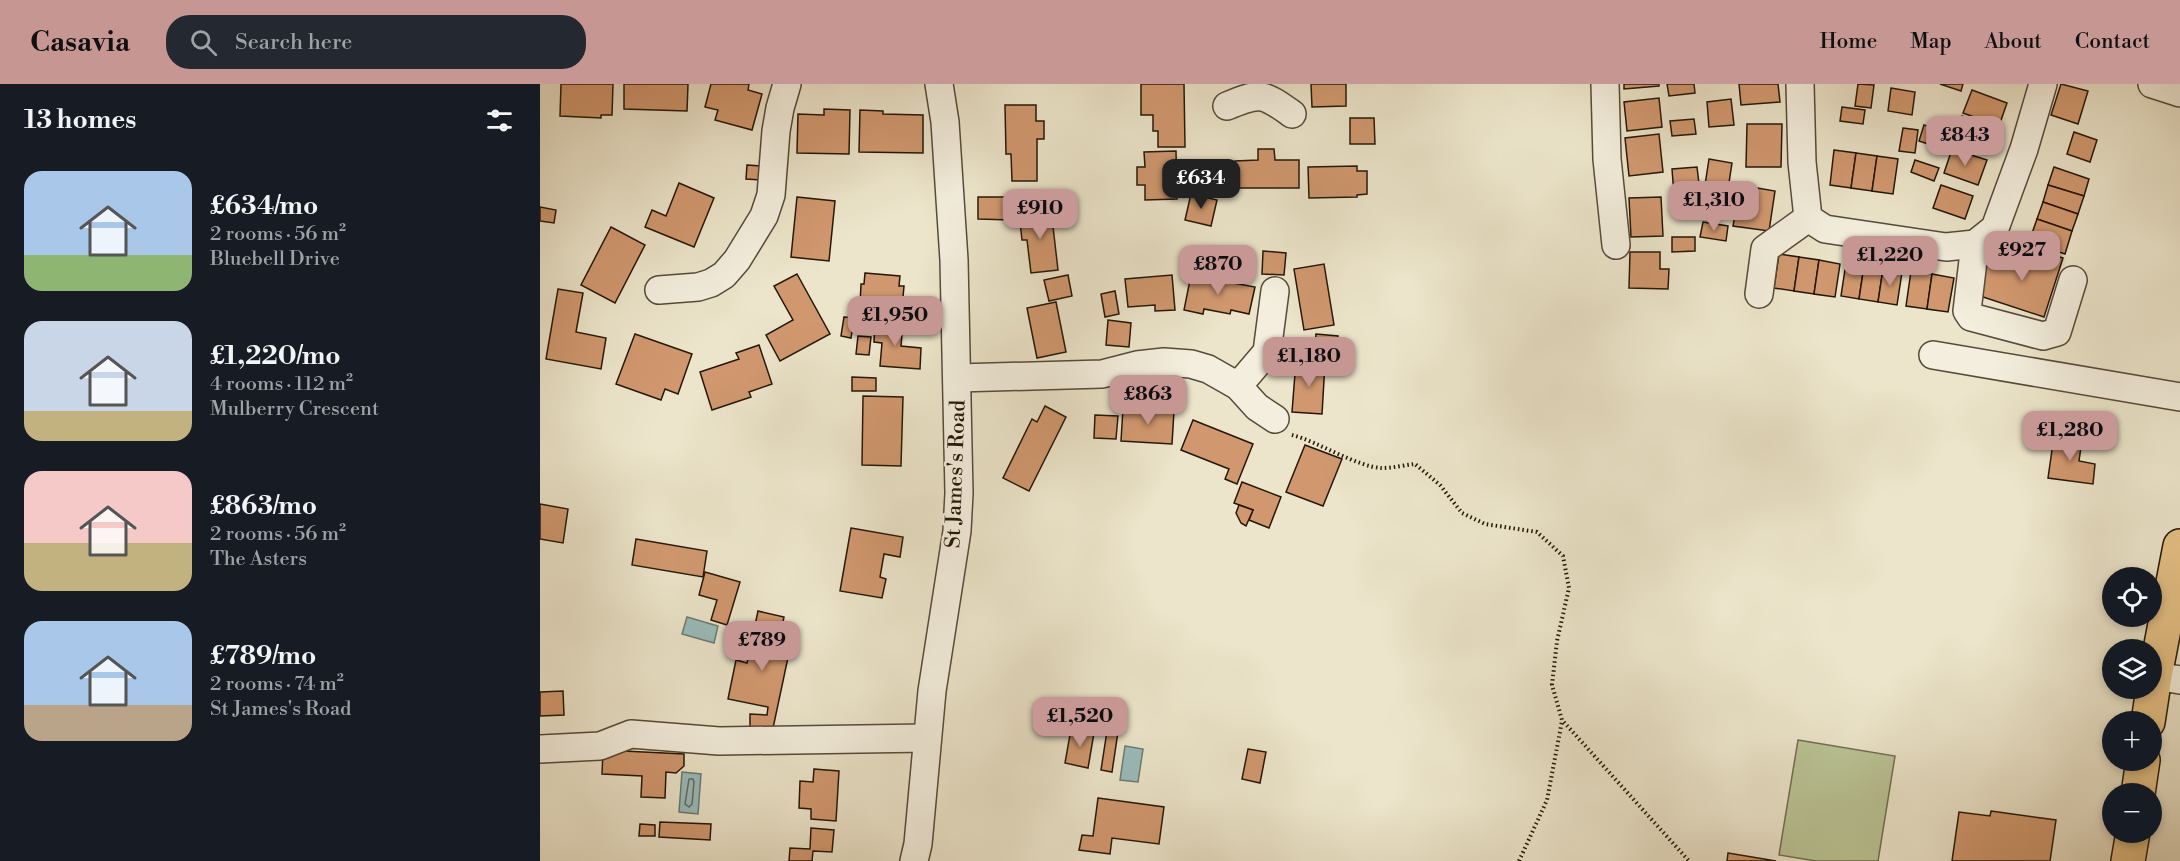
<!DOCTYPE html>
<html lang="en">
<head>
<meta charset="utf-8">
<style>
	body { margin:0; font-family:"Libre Bodoni",serif; background:#242831; color:#f1f3f6; height:100vh; display:flex; flex-direction:column; font-size:22px; white-space:nowrap }
	* { box-sizing:border-box; margin:0 }
	p { font-size:20px; color:#9ea1a6 }
	.icon { flex:none; width:33px; height:33px; fill:none; stroke:currentColor; stroke-width:2; stroke-linecap:round; stroke-linejoin:round }
	.map { position:relative; flex:1; overflow:hidden }
	.drawer { display:flex; flex-direction:column; background:#171b24; width:540px }
	.drawer>* { flex:none }
	.buttons { position:absolute; left:1562px; top:483px; display:grid; gap:12px }
	.buttons a { display:grid; place-items:center; width:60px; height:60px; border-radius:50%; background:#171b24; box-shadow:0 3px 9px #0003; font-size:30px }
	.price { position:absolute; translate:-50% -51px; padding:0 14px; border-radius:12px; background:#c59692; color:#111; font-size:20px; line-height:39px; filter:drop-shadow(0 2px 3px #0008) }
	.price::after { content:''; position:absolute; left:50%; top:36px; width:18px; height:14px; margin-left:-9px; background:inherit; clip-path:polygon(0 0,100% 0,50% 100%) }
	.price.on { background:#222; color:#fff }
	ul { padding:0; list-style:none }
	li { display:flex; align-items:center; gap:18px; height:150px; padding:0 24px }
	li span { display:grid; place-items:center; flex:none; width:168px; height:120px; border-radius:18px; color:#555 }
	li>.icon { margin-inline-start:auto }
	span .icon { width:72px; height:72px; fill:#fffc; stroke-width:1 }
	li b { font-size:26px }
	h2 { display:flex; justify-content:space-between; align-items:center; height:72px; padding:0 24px; font-size:26px }
	header { display:flex; align-items:center; gap:36px; box-sizing:border-box; height:84px; padding:0 30px; background:#c59692; color:#111 }
	header strong { font-size:28px }
	nav { display:flex; gap:33px; margin-inline-start:auto; font-size:21px }
	.search { width:420px; height:54px; background:#242831; display:flex; align-items:center; gap:15px; box-sizing:border-box; padding:0 21px; border-radius:24px; color:#9ea1a6; font-size:22px }
	main { display:flex; flex:1; min-height:0 }
	.map>svg:first-child { display:block }
	.green { fill:#bac496; stroke:#706e4f; stroke-width:1.5 }
	.water { fill:#9abdbd; stroke:#6b7b75; stroke-width:1.5 }
	.lines { fill:none; stroke-linecap:round; stroke-linejoin:round }
	.shore { stroke:#606a62; stroke-width:1.5 }
	.building { fill:#d1986f; stroke:#251708; stroke-width:1.5 }
	.minor-casing { stroke:#574a39; stroke-width:30 }
	.major-casing { stroke:#251708; stroke-width:36 }
	.path { stroke:#251708; stroke-width:4; stroke-dasharray:1.5 3; stroke-linecap:butt }
	.minor { stroke:#f3eedd; stroke-width:27 }
	.major { stroke:#e6c286; stroke-width:33 }
	.labels { text-anchor:middle; dominant-baseline:central; stroke-width:5; stroke-linejoin:round; paint-order:stroke }
	.street-label { font-size:21px; fill:#251708; stroke:#f3eedd }
</style>
</head>
<body>
<header>
<strong>Casavia</strong>
<div class="search"><svg class="icon" aria-label="search" viewBox="0 0 24 24"><circle cx="10" cy="10" r="6"/><path d="M15 15l6 6"/></svg>Search here</div>
<nav><a>Home</a><a>Map</a><a>About</a><a>Contact</a></nav>
</header>
<main>
<section class="drawer">
<h2>13 homes<svg class="icon" aria-label="filters" viewBox="0 0 24 24"><path d="M4 7h16M4 17h16"/><circle cx="9" cy="7" r="2"/><circle cx="15" cy="17" r="2"/></svg></h2>
<ul>
<li><span style="background:linear-gradient(#a9c7e8 70%,#8fb573 0)"><svg class="icon" aria-label="home" viewBox="0 0 24 24"><path d="M3 11l9-7 9 7M6 9v11h12V9"/></svg></span><div><b>£634/mo</b><p>2 rooms · 56 m²</p><p>Bluebell Drive</p></div></li>
<li><span style="background:linear-gradient(#c9d6e8 75%,#c2b280 0)"><svg class="icon" aria-label="home" viewBox="0 0 24 24"><path d="M3 11l9-7 9 7M6 9v11h12V9"/></svg></span><div><b>£1,220/mo</b><p>4 rooms · 112 m²</p><p>Mulberry Crescent</p></div></li>
<li><span style="background:linear-gradient(#f6c9c9 60%,#c2b280 0)"><svg class="icon" aria-label="home" viewBox="0 0 24 24"><path d="M3 11l9-7 9 7M6 9v11h12V9"/></svg></span><div><b>£863/mo</b><p>2 rooms · 56 m²</p><p>The Asters</p></div></li>
<li><span style="background:linear-gradient(#a9c7e8 70%,#b9a48a 0)"><svg class="icon" aria-label="home" viewBox="0 0 24 24"><path d="M3 11l9-7 9 7M6 9v11h12V9"/></svg></span><div><b>£789/mo</b><p>2 rooms · 74 m²</p><p>St James's Road</p></div></li>
</ul>
</section>
<div class="map">
<svg width="1640" height="777" viewBox="0 0 1640 777">
	<rect width="100%" height="100%" fill="#ece5cb"/>
	<filter id="stains"><feTurbulence type="fractalNoise" baseFrequency=".00333" numOctaves="4"/><feColorMatrix values="0 0 0 0 .2 0 0 0 0 .09 0 0 0 0 .02 0 0 0 .5 -.17"/></filter>
	<radialGradient id="worn" r=".72"><stop offset=".6" stop-color="#630" stop-opacity="0"/><stop offset="1" stop-color="#630" stop-opacity=".3"/></radialGradient>
	<path class="green" d="M1258 656 1355 672 1338 777H1276L1239 771Z"/>
	<g class="water">
		<path d="M147 533 178 542 174 559 142 550Z"/>
		<path d="M585 662 603 665 598 698 580 696Z"/>
		<path d="M142 688 161 690 158 730 139 728Z"/>
	</g>
	<g class="lines">
		<path class="shore" d="M149 695H153L154 698 152 720 149 723 145 720Z"/>
	</g>
	<g class="building">
		<path d="M21 0H73L72 31H61V34L20 32Z"/>
		<path d="M84 0H148L147 27 84 25Z"/>
		<path d="M171 0H209L208 6 222 10 212 46 175 36 178 26 165 23Z"/>
		<path d="M601 0H644L645 63H618V47H613V31H601Z"/>
		<path d="M771 0H806V22L772 23Z"/>
		<path d="M1084 0H1119V2L1084 5Z"/>
		<path d="M1127 0H1154L1155 9 1129 12Z"/>
		<path d="M1199 0H1238L1240 18 1201 21Z"/>
		<path d="M1318 0 1334 1 1331 24 1315 22Z"/>
		<path d="M1400 0H1423L1421 7Z"/>
		<path d="M1521 0 1548 7 1538 40 1511 31Z"/>
		<path d="M1351 4 1375 8 1372 31 1348 27Z"/>
		<path d="M1432 6 1467 19 1459 42 1423 29Z"/>
		<path d="M1119 14 1122 43 1087 47 1084 18Z"/>
		<path d="M1191 15 1194 41 1169 43 1167 18Z"/>
		<path d="M465 21H496V37H504V55H497V97H472L471 70H466Z"/>
		<path d="M1302 23 1325 26 1323 40 1300 37Z"/>
		<path d="M284 25 310 26 309 70 257 69 258 30 284 31Z"/>
		<path d="M320 26 343 27V30L383 31V69L319 68Z"/>
		<path d="M1422 32 1458 45 1450 70 1413 58Z"/>
		<path d="M810 34H834L835 60H810Z"/>
		<path d="M1154 35 1156 50 1132 52 1130 37Z"/>
		<path d="M1207 40H1242L1241 83H1206Z"/>
		<path d="M1384 41 1408 49 1403 65 1379 57Z"/>
		<path d="M1363 44 1378 46 1375 69 1359 67Z"/>
		<path d="M1534 48 1557 56 1550 78 1527 70Z"/>
		<path d="M1119 50 1123 88 1089 92 1085 54Z"/>
		<path d="M718 65H734L735 76H759V104H695V77L718 76Z"/>
		<path d="M1412 65 1447 76 1438 101 1404 89Z"/>
		<path d="M1294 66 1316 69 1311 104 1290 101Z"/>
		<path d="M636 67 637 115 605 116V101H597V83H605L604 68Z"/>
		<path d="M1316 69 1337 72 1332 107 1311 104Z"/>
		<path d="M1337 72 1358 75 1353 110 1332 107Z"/>
		<path d="M1169 75 1192 79 1188 105 1165 101Z"/>
		<path d="M1375 76 1399 84 1394 97 1371 88Z"/>
		<path d="M207 81 221 82V96L206 95Z"/>
		<path d="M817 82V87H827V110L817 111V113L769 114 768 83Z"/>
		<path d="M1157 83 1160 108 1134 111 1132 85Z"/>
		<path d="M1514 83 1549 95 1544 112 1508 101Z"/>
		<path d="M139 99 174 114 154 163 105 143 112 126 126 132Z"/>
		<path d="M1200 101 1235 107 1229 147 1193 142Z"/>
		<path d="M1401 101 1433 112 1425 135 1393 124Z"/>
		<path d="M1508 101 1544 112 1538 130 1503 118Z"/>
		<path d="M651 110 677 116 671 142 645 136Z"/>
		<path d="M257 113 295 117 289 177 251 173Z"/>
		<path d="M438 113H471V136L438 135Z"/>
		<path d="M1121 113 1123 152 1091 153 1089 114Z"/>
		<path d="M1503 118 1538 130 1532 147 1497 135Z"/>
		<path d="M0 123 16 126 14 139 0 137Z"/>
		<path d="M511 125 518 186 491 189 487 156H482L479 129Z"/>
		<path d="M1497 135 1532 147 1525 170 1489 158Z"/>
		<path d="M1163 138 1188 142 1186 157 1160 153Z"/>
		<path d="M71 143 105 161 75 219 41 201Z"/>
		<path d="M1132 153H1155V167L1132 168Z"/>
		<path d="M1490 163 1523 174 1504 233 1437 211 1450 173 1483 184Z"/>
		<path d="M723 167 746 169 744 191 722 190Z"/>
		<path d="M1090 168H1120V185H1129L1128 205 1089 204Z"/>
		<path d="M1239 170 1259 173 1254 207 1234 204Z"/>
		<path d="M1259 173 1279 176 1274 210 1254 207Z"/>
		<path d="M1279 176 1300 180 1295 213 1274 210Z"/>
		<path d="M1306 179 1324 182 1319 215 1301 212Z"/>
		<path d="M784 180 794 241 764 246 754 185Z"/>
		<path d="M1324 182 1343 185 1338 218 1319 215Z"/>
		<path d="M1343 185 1362 188 1357 221 1338 218Z"/>
		<path d="M1371 187 1392 190 1387 225 1366 222Z"/>
		<path d="M325 189 360 192 359 202H364L362 224 320 221 321 200H324Z"/>
		<path d="M257 190 290 250 240 277 226 251 253 236 234 202Z"/>
		<path d="M1392 190 1414 194 1408 228 1387 225Z"/>
		<path d="M528 191 532 212 509 217 504 196Z"/>
		<path d="M632 191 635 226 615 227V221L588 223 585 195Z"/>
		<path d="M651 191 715 203 709 230 691 226 690 230 664 225 663 230 644 226Z"/>
		<path d="M18 205 43 209 36 248 66 254 61 285 6 275Z"/>
		<path d="M575 207 579 230 565 233 561 210Z"/>
		<path d="M516 218 526 268 497 274 487 224Z"/>
		<path d="M304 233 314 234 311 254 301 252Z"/>
		<path d="M568 236 591 239 589 263 566 261Z"/>
		<path d="M335 237 363 238 361 262 381 264 380 285 340 282 342 259 334 258Z"/>
		<path d="M95 250 152 270 138 310 125 305 121 316 76 300Z"/>
		<path d="M776 250 798 252 797 273 774 272Z"/>
		<path d="M318 252 331 253 329 271 316 270Z"/>
		<path d="M219 261 232 300 209 308 211 313 172 326 160 288 199 275 196 269Z"/>
		<path d="M756 277 785 279 782 330 752 328Z"/>
		<path d="M312 293 336 294V307H312Z"/>
		<path d="M323 312 363 313 361 382 322 381Z"/>
		<path d="M505 322 526 333 489 407 463 394 492 335 497 338Z"/>
		<path d="M583 324 634 327 632 360 581 357Z"/>
		<path d="M555 331 578 332 576 355 554 354Z"/>
		<path d="M653 336 713 360 697 400 685 395 689 385 641 366Z"/>
		<path d="M1514 352 1542 356 1539 377 1555 380 1553 400 1508 394Z"/>
		<path d="M765 361 802 375 783 422 746 408Z"/>
		<path d="M702 398 741 413 729 444 709 436 713 426 694 419Z"/>
		<path d="M0 420 28 425 23 459 0 455Z"/>
		<path d="M699 421 713 426 706 442 701 439 696 429Z"/>
		<path d="M311 444 363 453 360 473 344 470 340 493 346 495 342 514 300 507Z"/>
		<path d="M96 455 167 467 163 493 92 481Z"/>
		<path d="M165 488 200 498 187 541 171 536 177 516 159 511Z"/>
		<path d="M218 527 244 533 238 562 250 564 232 649 210 647V630L227 631 228 623 188 615 196 576 207 579Z"/>
		<path d="M23 607 24 631 0 632V608Z"/>
		<path d="M531 645 554 649 548 684 525 679Z"/>
		<path d="M567 647 578 648 572 688 561 686Z"/>
		<path d="M708 665 726 668 720 699 702 695Z"/>
		<path d="M63 666 144 670V682L136 689 126 688 125 714 101 713 102 692 62 690Z"/>
		<path d="M274 685 299 687 296 737 271 735V725L259 724 260 697 273 698Z"/>
		<path d="M558 714 624 723 619 760 572 754 570 770 539 766 542 751 553 752Z"/>
		<path d="M1451 727 1516 736 1510 777H1412L1419 728 1450 732Z"/>
		<path d="M120 738 171 740 170 756 119 753Z"/>
		<path d="M100 740 115 741V752H99Z"/>
		<path d="M271 744 294 746 292 768 273 767 272 777H249L250 764 270 765Z"/>
		<path d="M1188 769 1236 777H1187Z"/>
	</g>
	<g class="lines">
		<defs>
			<g id="minor">
				<path d="M1065 0 1067 75 1076 161"/>
				<path d="M1260 0 1262 78 1268 134 1285 145 1406 163 1435 160 1455 144 1484 65 1503 0"/>
				<path d="M1612 0 1640 9"/>
				<path d="M687 22C720 8 723 9 752 30"/>
				<path d="M1435 160 1427 227 1431 233 1503 252 1517 248 1533 196"/>
				<path d="M119 206 158 203 171 199 184 191 197 176 224 132 231 111 236 47 240 24 247 0"/>
				<path d="M1219 210 1225 165 1268 134"/>
				<path d="M1393 271 1640 313"/>
				<path d="M418 294 562 290 597 281 624 278 651 280 668 285 698 302 717 323 735 335"/>
				<path d="M698 302 727 268 735 207"/>
				<path d="M1615 592 1640 596"/>
				<path d="M0 665 60 662 91 650 179 657 387 654"/>
				<path d="M374 777 378 760 392 607 417 447 419 409 414 176 405 38 399 0"/>
			</g>
			<g id="major">
				<path d="M1608 638 1615 592 1640 462"/>
				<path d="M1598 710 1603 676"/>
				<path d="M1588 777 1593 748"/>
			</g>
		</defs>
		<use href="#minor" class="minor-casing"/>
		<use href="#major" class="major-casing"/>
		<g class="path">
			<path d="M752 351C779 358 817 383 842 384 853 384 865 381 875 380L900 401 922 429 945 440 997 448 1023 472 1029 504 1017 557 1012 601 1022 636 1149 777"/>
			<path d="M979 777 1007 716 1022 637"/>
		</g>
		<use href="#minor" class="minor"/>
		<use href="#major" class="major"/>
	</g>
	<g class="labels">
		<g class="street-label">
			<text transform="translate(416 390) rotate(-88)">St James's Road</text>
		</g>
	</g>
	<rect width="100%" height="100%" filter="url(#stains)"/>
	<rect width="100%" height="100%" fill="url(#worn)"/>
</svg>
<div class="buttons">
<a><svg class="icon" aria-label="locate" viewBox="0 0 24 24"><circle cx="12" cy="12" r="6"/><path d="M12 2v4M12 18v4M2 12h4M18 12h4"/></svg></a>
<a><svg class="icon" aria-label="layers" viewBox="0 0 24 24"><path d="M12 4l9 5-9 5-9-5zM3 14l9 5 9-5"/></svg></a>
<a>+</a>
<a>−</a>
</div>
<b class="price" style="left:1425px;top:83px">£843</b>
<b class="price on" style="left:661px;top:126px">£634</b>
<b class="price" style="left:1174px;top:148px">£1,310</b>
<b class="price" style="left:500px;top:156px">£910</b>
<b class="price" style="left:1482px;top:198px">£927</b>
<b class="price" style="left:1350px;top:203px">£1,220</b>
<b class="price" style="left:678px;top:212px">£870</b>
<b class="price" style="left:355px;top:263px">£1,950</b>
<b class="price" style="left:769px;top:304px">£1,180</b>
<b class="price" style="left:608px;top:342px">£863</b>
<b class="price" style="left:1530px;top:378px">£1,280</b>
<b class="price" style="left:222px;top:588px">£789</b>
<b class="price" style="left:540px;top:664px">£1,520</b>
</div>
</main>
</body>
</html>
